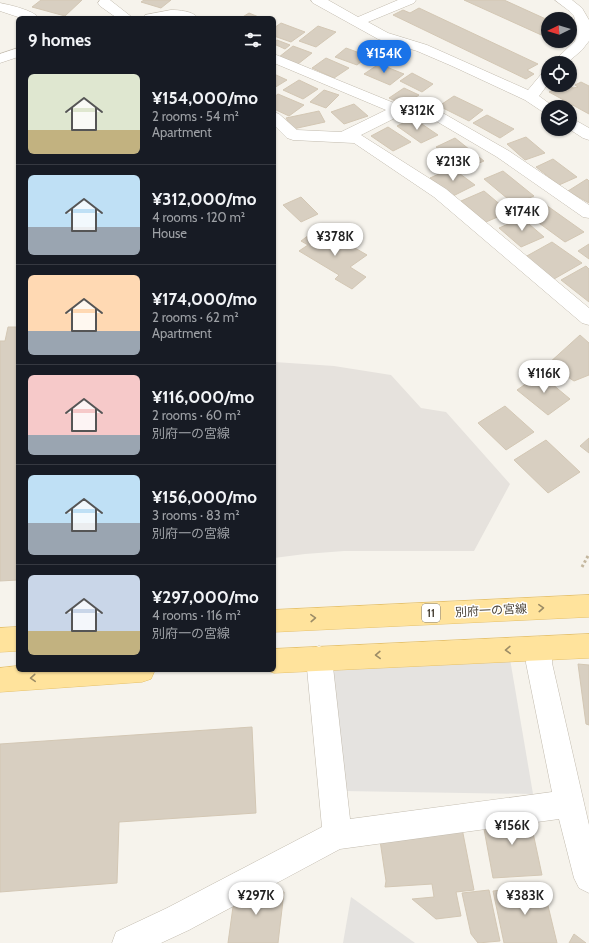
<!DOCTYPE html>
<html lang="en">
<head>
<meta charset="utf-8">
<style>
	body { margin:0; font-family:Cabin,"Noto Sans JP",sans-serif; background:#20242c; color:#f1f3f6; height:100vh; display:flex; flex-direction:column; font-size:15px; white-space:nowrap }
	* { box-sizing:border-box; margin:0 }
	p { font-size:13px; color:#9ea1a6 }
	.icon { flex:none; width:22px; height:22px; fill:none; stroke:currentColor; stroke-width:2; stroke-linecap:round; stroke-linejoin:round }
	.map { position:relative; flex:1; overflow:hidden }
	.panel { position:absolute; left:16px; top:16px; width:260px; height:656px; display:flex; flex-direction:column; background:#171b24; border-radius:6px; box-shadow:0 1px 3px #0004 }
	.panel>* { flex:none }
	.needle { width:26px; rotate:265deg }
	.buttons { position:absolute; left:541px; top:12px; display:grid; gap:8px }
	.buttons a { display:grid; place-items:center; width:36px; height:36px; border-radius:50%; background:#171b24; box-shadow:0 1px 3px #0004; font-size:20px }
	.price { position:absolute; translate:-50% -34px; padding:0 9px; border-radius:14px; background:#fff; color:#222; font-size:13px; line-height:26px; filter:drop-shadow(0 1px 2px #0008) }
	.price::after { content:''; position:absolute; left:50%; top:24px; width:12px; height:9px; margin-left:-6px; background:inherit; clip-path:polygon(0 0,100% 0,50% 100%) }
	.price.on { background:#1a73e8; color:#fff }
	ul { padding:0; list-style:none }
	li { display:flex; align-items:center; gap:12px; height:100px; padding:0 12px }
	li+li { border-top:1px solid #363941 }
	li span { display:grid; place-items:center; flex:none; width:112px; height:80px; border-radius:6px; color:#555 }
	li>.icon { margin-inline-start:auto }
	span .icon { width:48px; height:48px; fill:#fffc; stroke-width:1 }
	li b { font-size:17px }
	h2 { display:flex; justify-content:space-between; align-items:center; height:48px; padding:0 12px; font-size:17px }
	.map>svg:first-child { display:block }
	.industrial { fill:#e6e2dd }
	.parking { fill:#e5e3e0 }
	.building { fill:#d8cfc1; stroke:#d3c7b4 }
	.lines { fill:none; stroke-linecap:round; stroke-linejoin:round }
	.minor-casing { stroke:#c2bbae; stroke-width:1 }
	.primary-casing { stroke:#e6c16a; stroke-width:1 }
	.path { stroke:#c4b79f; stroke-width:3; stroke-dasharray:2.5 2.5; stroke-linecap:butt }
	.minor { fill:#fff; fill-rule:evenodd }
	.primary { fill:#ffe39c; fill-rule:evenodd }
	.oneway { stroke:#9c8c66 }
	.labels { text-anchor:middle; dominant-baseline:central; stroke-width:3; stroke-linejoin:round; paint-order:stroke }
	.shield { fill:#fff; stroke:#817c74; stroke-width:1 }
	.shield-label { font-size:11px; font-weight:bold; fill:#4b4439 }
	.street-label { font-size:12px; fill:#4b4439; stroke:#fff }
</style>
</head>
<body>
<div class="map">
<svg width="589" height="943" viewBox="0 0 589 943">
	<rect width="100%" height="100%" fill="#f6f3ec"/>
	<path class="industrial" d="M274 362 334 366 391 375 421 408 446 412 510 484 474 551H344L305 554 274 558Z"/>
	<g class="parking">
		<path d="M510 659 533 794 343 791 322 671Z"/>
		<path d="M351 897 415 943H343Z"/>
	</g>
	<g class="building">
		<path d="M41 0H82L65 16 32 7Z"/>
		<path d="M144 0H171L161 8 141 2Z"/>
		<path d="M464 0H504L548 20V38Z"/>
		<path d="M419 8 538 64 527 70 534 74 526 79 393 15 403 10 410 13Z"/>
		<path d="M249 13 261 18H241Z"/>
		<path d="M281 23 305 32 291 42 274 36V28Z"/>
		<path d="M318 26 336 32 316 47 299 41Z"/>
		<path d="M277 40 290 45 285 49 274 44V42Z"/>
		<path d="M293 46 312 53 298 64 279 57Z"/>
		<path d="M346 48 368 56 357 65 335 57Z"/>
		<path d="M326 58 349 68 334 78 312 68Z"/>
		<path d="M379 64 404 74 390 85 364 74Z"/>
		<path d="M412 73 433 84 422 92 400 81Z"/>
		<path d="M274 74 287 80 274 88Z"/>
		<path d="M299 80 318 89 303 99 283 90Z"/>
		<path d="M581 82 589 86V114L549 92 562 85H567L573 88 578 87 575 85Z"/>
		<path d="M404 88 419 95 404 105 389 98Z"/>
		<path d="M324 90 339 95 326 108 310 102Z"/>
		<path d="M278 94 304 105 289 116 274 109V97Z"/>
		<path d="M454 96 483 110 469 121 439 106Z"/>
		<path d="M354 104 368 116 344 124 331 112Z"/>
		<path d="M319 111 325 122 293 129 286 118Z"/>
		<path d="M487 115 514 129 500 138 473 123Z"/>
		<path d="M413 118 438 135 421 143 397 126Z"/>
		<path d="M388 127 411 142 393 151 371 136Z"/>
		<path d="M526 137 545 153 525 160 507 144Z"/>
		<path d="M455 138 484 161 465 169 436 147Z"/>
		<path d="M553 159 577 177 559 185 536 167Z"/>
		<path d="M452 168 475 185 453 196 430 178Z"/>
		<path d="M503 171 534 196 514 204 484 179Z"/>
		<path d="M587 179 589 181V203L568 191Z"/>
		<path d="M484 191 509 212 486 222 461 201Z"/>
		<path d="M301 197 318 214 301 222 283 205Z"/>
		<path d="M546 205 584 232 565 242 528 215Z"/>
		<path d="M522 218 544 237 521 247 499 228Z"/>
		<path d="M313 232 325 239 331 234 367 255 350 267 366 277 352 289 335 279 339 275 299 251 308 245 301 241Z"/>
		<path d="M552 242 582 263 554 279 525 257Z"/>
		<path d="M589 244V259L578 251Z"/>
		<path d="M586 266 589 269V302L561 280Z"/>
		<path d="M8 327H18V580L0 581V341H5Z"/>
		<path d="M580 335 589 343V375L574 381 548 364Z"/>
		<path d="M540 374 570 399 548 415 517 390Z"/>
		<path d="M505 406 534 432 506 450 478 423Z"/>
		<path d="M589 438V453L580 446Z"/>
		<path d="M546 440 580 472 548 493 514 460Z"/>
		<path d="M578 664 589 665V725L586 724Z"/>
		<path d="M252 727 256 813 119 822 117 883 0 892V744Z"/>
		<path d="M529 814 542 875 493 878 482 818Z"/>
		<path d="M460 818 474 890 456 892 461 916 436 919 412 899 434 897 432 884 385 887 386 881 378 827Z"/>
		<path d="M236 885 284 892 278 943H228Z"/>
		<path d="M543 885 557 943H504L493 891Z"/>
		<path d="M489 890 500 941 478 943 471 934 462 893Z"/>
		<path d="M574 934 586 943H569Z"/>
	</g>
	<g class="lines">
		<defs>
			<g id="minor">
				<path d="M100 0H110L133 18H117L100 6 98 3Z"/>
				<path d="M311 0H328L358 17 398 0H416L414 3 368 22 388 33 427 45 528 90 543 72 548 71V84L539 96 554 107H548V114L543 112 525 100 452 66 417 51 378 39 313 3Z"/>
				<path d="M555 0H572L582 8 589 20V41L582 50 567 63H552L575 41 577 34V28L574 16 568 10Z"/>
				<path d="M0 3C10 5 33 10 39 18H21L0 11Z"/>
				<path d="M171 10C179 10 193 11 198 18H143L145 15Z"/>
				<path d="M18 48V57L0 63V54Z"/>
				<path d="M274 54 394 103 422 105 441 112 509 151 589 205V218L583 217 497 157 431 118 420 114 405 113 361 135 446 189 589 308V325L582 323 434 197 354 143 293 140 287 138 274 125V112L279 114 297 130 341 132 386 110 274 63Z"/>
				<path d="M570 118 575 120 589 128V140L583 138 569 129H570Z"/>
				<path d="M540 637 549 641 553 649 552 663 589 825V893L579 888 574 878 559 819 340 849 189 930 161 943H112L116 932 167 908 322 827 306 658 310 649 319 646 328 649 332 658 350 819 552 792 526 663 527 649 531 641Z"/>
			</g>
			<g id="primary">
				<path d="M589 595V617L274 632V610Z"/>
				<path d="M18 627V651L0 652V628Z"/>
				<path d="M589 634V658L274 673 266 670H274V649Z"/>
				<path d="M18 666V670H155L151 679 142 682 0 692V668Z"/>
			</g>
		</defs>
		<use href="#minor" class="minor-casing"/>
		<use href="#primary" class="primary-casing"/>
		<path class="path" d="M582 567 589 554"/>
		<use href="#minor" class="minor"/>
		<use href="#primary" class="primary"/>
	</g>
	<defs><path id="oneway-chevron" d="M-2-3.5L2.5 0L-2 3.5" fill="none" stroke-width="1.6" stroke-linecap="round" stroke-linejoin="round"/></defs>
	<g class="oneway">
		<use href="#oneway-chevron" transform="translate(541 608) rotate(-3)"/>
		<use href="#oneway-chevron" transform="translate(313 618) rotate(-3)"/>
		<use href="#oneway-chevron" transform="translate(508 650) rotate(178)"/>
		<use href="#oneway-chevron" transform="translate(378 655) rotate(178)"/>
		<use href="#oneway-chevron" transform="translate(33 678) rotate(176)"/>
	</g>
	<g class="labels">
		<rect class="shield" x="422" y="604" width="18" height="18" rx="3"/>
		<g class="shield-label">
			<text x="431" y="613">11</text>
		</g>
		<g class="street-label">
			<text transform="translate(491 610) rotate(-3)">別府一の宮線</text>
		</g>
	</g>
</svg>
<div class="buttons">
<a><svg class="needle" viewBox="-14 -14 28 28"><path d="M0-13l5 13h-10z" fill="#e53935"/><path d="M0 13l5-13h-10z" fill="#9ea1a6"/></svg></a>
<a><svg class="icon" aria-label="locate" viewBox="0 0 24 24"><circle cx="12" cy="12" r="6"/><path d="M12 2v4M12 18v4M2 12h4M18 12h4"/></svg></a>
<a><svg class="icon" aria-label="layers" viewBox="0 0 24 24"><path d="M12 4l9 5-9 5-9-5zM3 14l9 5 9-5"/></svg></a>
</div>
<b class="price on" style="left:384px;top:74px">¥154K</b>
<b class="price" style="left:417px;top:131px">¥312K</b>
<b class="price" style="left:453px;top:182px">¥213K</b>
<b class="price" style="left:522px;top:232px">¥174K</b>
<b class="price" style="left:335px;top:257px">¥378K</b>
<b class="price" style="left:544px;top:394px">¥116K</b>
<b class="price" style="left:512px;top:846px">¥156K</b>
<b class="price" style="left:256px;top:916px">¥297K</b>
<b class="price" style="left:525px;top:916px">¥383K</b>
<section class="panel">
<h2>9 homes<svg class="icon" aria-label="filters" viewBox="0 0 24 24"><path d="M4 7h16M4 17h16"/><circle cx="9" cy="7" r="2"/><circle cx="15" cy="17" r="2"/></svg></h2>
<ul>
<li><span style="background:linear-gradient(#dfe7d0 70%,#c2b280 0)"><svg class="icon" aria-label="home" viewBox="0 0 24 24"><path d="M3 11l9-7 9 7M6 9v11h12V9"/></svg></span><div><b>¥154,000/mo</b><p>2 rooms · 54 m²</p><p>Apartment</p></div></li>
<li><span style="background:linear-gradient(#bfe0f5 65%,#9aa5b1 0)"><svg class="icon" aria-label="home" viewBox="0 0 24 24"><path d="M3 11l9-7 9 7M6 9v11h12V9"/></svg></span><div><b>¥312,000/mo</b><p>4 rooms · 120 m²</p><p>House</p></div></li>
<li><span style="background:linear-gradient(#ffd9b3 70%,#9aa5b1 0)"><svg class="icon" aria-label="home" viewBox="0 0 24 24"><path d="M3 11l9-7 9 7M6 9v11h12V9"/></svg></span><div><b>¥174,000/mo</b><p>2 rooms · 62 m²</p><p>Apartment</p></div></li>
<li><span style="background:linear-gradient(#f6c9c9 75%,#9aa5b1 0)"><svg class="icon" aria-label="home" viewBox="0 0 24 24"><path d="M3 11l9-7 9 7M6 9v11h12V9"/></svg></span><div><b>¥116,000/mo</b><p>2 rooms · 60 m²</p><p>別府一の宮線</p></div></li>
<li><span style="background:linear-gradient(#bfe0f5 60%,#9aa5b1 0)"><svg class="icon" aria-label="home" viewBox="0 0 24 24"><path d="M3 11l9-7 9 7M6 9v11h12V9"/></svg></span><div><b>¥156,000/mo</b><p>3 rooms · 83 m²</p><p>別府一の宮線</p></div></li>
<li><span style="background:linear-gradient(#c9d6e8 70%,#c2b280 0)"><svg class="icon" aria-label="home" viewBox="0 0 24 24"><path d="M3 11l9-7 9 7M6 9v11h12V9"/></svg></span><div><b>¥297,000/mo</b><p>4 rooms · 116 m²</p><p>別府一の宮線</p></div></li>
</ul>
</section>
</div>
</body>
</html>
